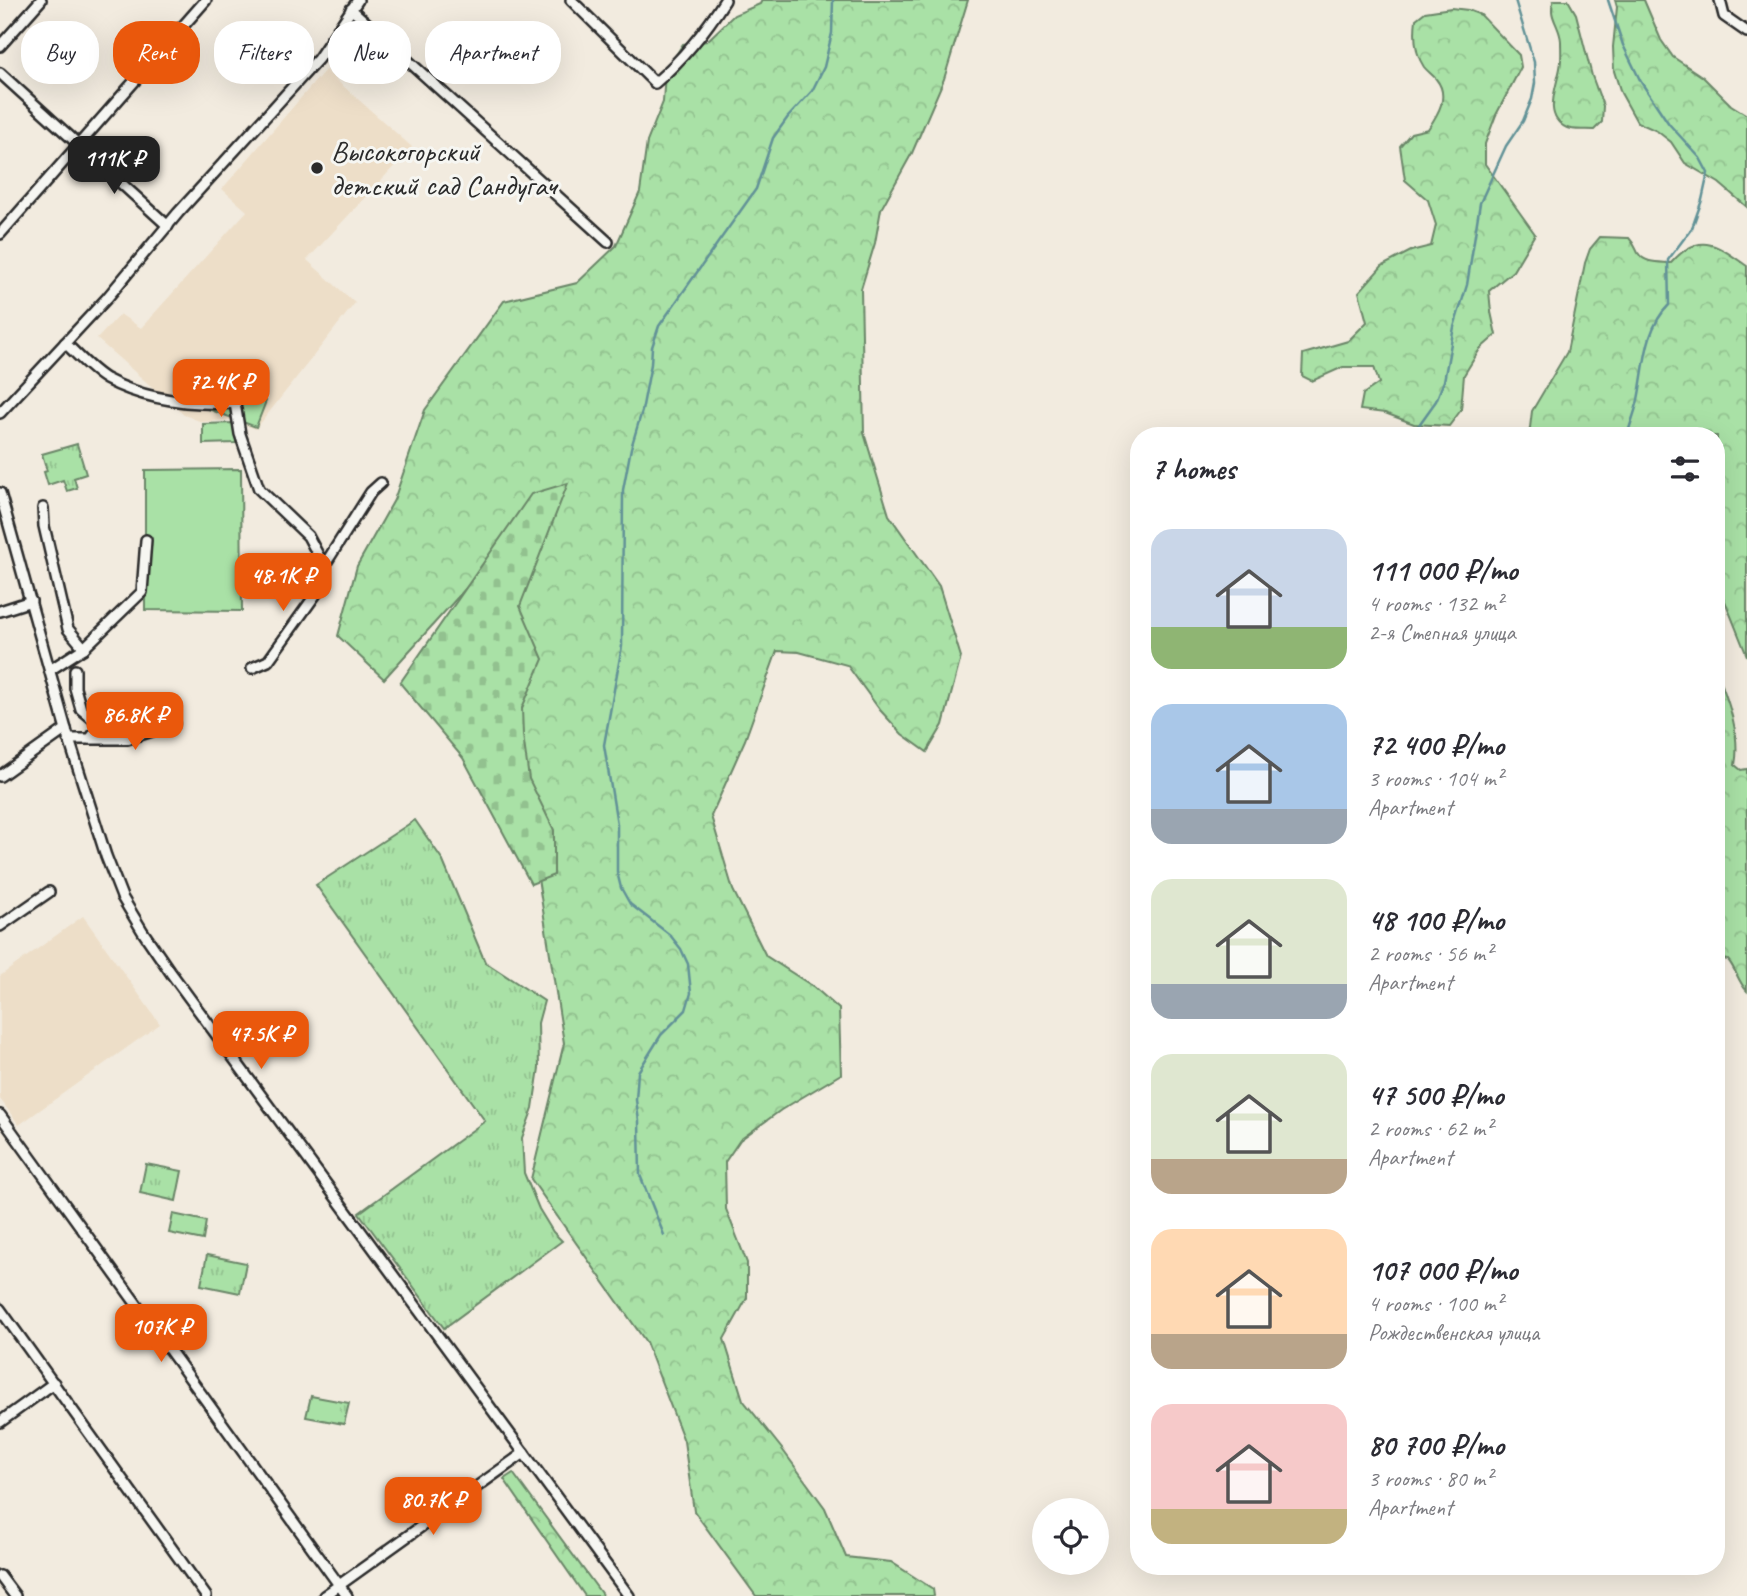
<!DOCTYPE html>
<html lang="en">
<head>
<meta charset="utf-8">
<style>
	body { margin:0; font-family:Caveat,sans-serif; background:#f2f2f3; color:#2b2b33; height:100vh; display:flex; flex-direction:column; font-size:26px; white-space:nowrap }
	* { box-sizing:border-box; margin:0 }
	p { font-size:23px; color:#7c7c81 }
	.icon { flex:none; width:38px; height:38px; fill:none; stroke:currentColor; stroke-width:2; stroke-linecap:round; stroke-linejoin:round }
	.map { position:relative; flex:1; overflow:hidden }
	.sheet { position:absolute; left:1130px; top:427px; width:595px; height:1148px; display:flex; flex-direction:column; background:#fff; border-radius:28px; box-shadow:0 7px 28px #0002 }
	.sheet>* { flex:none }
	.top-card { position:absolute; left:21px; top:21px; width:665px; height:63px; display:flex; gap:14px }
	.fabs { position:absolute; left:1032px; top:1498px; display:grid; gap:14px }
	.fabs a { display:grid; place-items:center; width:77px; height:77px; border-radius:50%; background:#fff; box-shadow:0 7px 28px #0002; font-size:35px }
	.price { position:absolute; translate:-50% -60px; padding:0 16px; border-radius:14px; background:#ea580c; color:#fff; font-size:23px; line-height:46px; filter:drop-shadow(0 2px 4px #0008) }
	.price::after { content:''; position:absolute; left:50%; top:42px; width:21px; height:16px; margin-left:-10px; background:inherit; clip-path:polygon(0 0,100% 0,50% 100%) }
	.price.current { background:#222; color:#fff }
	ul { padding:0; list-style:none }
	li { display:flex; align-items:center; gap:21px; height:175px; padding:0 21px }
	li span { display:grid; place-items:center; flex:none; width:196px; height:140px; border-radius:21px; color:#555 }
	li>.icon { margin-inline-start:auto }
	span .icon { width:84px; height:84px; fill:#fffc; stroke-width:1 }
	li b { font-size:30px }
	h2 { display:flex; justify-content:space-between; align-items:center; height:84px; padding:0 21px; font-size:30px }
	.pill { padding:0 24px; border-radius:28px; background:#fff; box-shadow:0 7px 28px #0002; font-size:24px; line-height:63px }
	.pill.current { background:#ea580c; color:#fff }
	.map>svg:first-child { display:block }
	.built { fill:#eddec8 }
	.grass { fill:url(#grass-tufts); stroke:#6a8668; stroke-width:2 }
	.forest { fill:url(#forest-crowns); stroke:#6a8668; stroke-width:2 }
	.cemetery { fill:url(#cemetery-stones); stroke:#6a8668; stroke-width:2 }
	.garden { fill:#a9e1a6; stroke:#6a8668; stroke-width:2 }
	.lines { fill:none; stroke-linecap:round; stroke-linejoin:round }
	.stream { stroke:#629297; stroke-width:2.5 }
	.minor-casing { stroke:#2b2b2b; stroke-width:14 }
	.minor { stroke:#f6f6f2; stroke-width:9 }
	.poi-dot { fill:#2b2b2b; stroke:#f6f6f2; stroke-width:2.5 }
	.labels { text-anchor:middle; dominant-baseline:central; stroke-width:6; stroke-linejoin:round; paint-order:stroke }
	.poi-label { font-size:30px; fill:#2b2b2b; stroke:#f6f6f2; text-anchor:start }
</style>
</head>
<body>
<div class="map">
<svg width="1747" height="1596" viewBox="0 0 1747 1596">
	<defs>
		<pattern id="grass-tufts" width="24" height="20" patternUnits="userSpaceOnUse" patternTransform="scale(1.75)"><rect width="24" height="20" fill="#a9e1a6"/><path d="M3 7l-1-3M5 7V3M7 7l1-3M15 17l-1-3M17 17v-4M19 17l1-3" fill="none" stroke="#92c18f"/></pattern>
		<pattern id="forest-crowns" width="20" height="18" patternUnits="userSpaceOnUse" patternTransform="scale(1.75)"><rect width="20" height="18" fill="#a9e1a6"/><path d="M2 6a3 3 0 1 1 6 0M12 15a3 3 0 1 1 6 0" fill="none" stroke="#92c18f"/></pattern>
		<pattern id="cemetery-stones" width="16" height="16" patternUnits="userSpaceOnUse" patternTransform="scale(1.75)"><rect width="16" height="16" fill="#a9e1a6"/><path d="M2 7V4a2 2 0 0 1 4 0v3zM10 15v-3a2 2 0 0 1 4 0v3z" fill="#92c18f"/></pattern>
	</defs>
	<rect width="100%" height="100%" fill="#f2ebdf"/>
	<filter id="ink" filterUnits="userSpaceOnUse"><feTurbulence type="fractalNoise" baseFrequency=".0143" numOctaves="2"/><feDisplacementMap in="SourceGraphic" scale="14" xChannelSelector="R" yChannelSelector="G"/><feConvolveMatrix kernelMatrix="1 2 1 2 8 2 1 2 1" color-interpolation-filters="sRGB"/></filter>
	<g filter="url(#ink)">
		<g class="built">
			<path d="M325 70 412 147 307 260 355 303 256 429 231 420 202 422 184 415 97 339 120 314 141 328 247 211 222 189Z"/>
			<path d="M83 916 160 1024 19 1125 0 1099V976Z"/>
		</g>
		<g class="grass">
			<path d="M77 444 86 474 74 478 77 488 67 491 63 480 48 485 44 472 47 471 42 454Z"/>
			<path d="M415 820 442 859 485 962 544 1001 538 1023 539 1068 533 1108 522 1138 524 1173 539 1209 553 1232 562 1241 444 1328 359 1213 485 1121 316 885Z"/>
			<path d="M146 1164 182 1171 176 1201 140 1193Z"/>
			<path d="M207 1255 246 1263 240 1293 201 1285Z"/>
			<path d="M311 1396 349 1403 344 1424 306 1417Z"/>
		</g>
		<g class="forest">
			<path d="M762 0H968L944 79 912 153 881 209 875 243 861 289 864 433 889 515 939 586 961 657 943 725 927 752 902 734 880 710 847 665 799 652 777 651 745 740 711 816 733 890 766 956 814 987 839 1009 841 1074 781 1110 740 1140 725 1162 726 1209 747 1263V1298L724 1339 743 1400 782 1449 825 1508 846 1557 891 1562 933 1589 934 1596H756L694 1511 684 1441 646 1342 531 1179 564 1043 524 790 513 536 384 679 338 636 357 566 394 500 425 410 504 301 577 283 616 246 640 192 647 142 663 102 665 72 683 44 707 41 734 15 760 4Z"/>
			<path d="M1554 0H1568L1576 14 1592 76 1603 106 1602 122 1594 130C1586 129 1574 131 1567 128 1542 117 1557 86 1560 68 1562 60 1561 49 1561 41 1560 25 1547 16 1554 0Z"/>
			<path d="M1615 0H1644L1661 40 1673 57 1703 77 1731 105 1747 115V207L1719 183 1685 163 1671 142 1657 131 1637 122 1621 93 1614 71 1613 47 1617 7Z"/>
			<path d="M1451 8 1468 10 1481 15 1519 55 1521 67 1496 115 1485 144V164L1535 234 1513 271 1489 291 1491 312 1496 335 1480 349 1464 375 1461 410 1449 426 1414 424 1385 413 1360 410 1363 394 1379 383 1374 367H1343L1312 381 1302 376 1303 354 1348 341 1367 322 1359 292 1382 266 1411 251 1431 246 1436 225 1428 200 1405 180 1400 146 1411 133 1428 129C1438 114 1450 96 1436 79 1433 75 1428 72 1424 67 1415 54 1414 35 1416 19L1425 12Z"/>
			<path d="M1600 237 1629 238C1634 243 1635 247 1638 253 1645 264 1660 262 1671 263 1700 230 1717 245 1747 266V656L1717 581V436H1529L1532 411 1567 352 1585 263 1590 249Z"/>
			<path d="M1717 671C1728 701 1741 734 1735 765L1741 770 1747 769V991C1738 982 1736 969 1728 960L1717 958Z"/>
			<path d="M513 1473 603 1596H585L504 1479Z"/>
		</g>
		<path class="cemetery" d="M568 483 520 606 543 659 522 708 523 735 529 779 554 830V875L531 884 463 758 400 683 531 494Z"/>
		<g class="garden">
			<path d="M219 383 266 401 256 427 208 409Z"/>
			<path d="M235 423 236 443 203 444V424Z"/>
			<path d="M241 469 242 611 145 610V470Z"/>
			<path d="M173 1214 206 1221 203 1240 169 1233Z"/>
		</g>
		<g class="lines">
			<g class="stream">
				<path d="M1608 0 1623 45 1641 82 1669 124 1700 158 1708 173 1702 200 1692 228 1668 260 1669 305C1643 330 1645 371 1637 404 1634 415 1630 425 1627 436"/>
				<path d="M1411 436 1436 401 1444 381 1454 327 1467 285 1480 203 1506 146 1523 121 1532 99 1535 83 1534 62 1515 0"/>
				<path d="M664 1235 640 1175 639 1121 636 1100 638 1072 661 1035 686 1010 691 993 688 964 681 949 670 935 630 904 621 888 617 872V824L604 745 622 646 623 490 631 448 642 411 651 364 652 347 659 326 756 189 773 138 788 117 812 91 824 67 832 33 833 0"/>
			</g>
			<defs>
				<g id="minor">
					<path d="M571 0 655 83C684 58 705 32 725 0"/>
					<path d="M1720 0 1724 16 1747 32"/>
					<path d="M351 9 608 242"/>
					<path d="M0 46 41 0"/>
					<path d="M0 73 168 226"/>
					<path d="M0 234 206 0"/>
					<path d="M65 343C78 355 91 370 106 379 145 400 192 405 235 403L240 434 259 489 308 536 324 566"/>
					<path d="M0 413 107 298 178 213 318 59 358 0"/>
					<path d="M0 493 67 733 106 856 122 897 143 932 171 973 629 1596"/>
					<path d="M43 508 44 526 68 629 84 648"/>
					<path d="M0 611 31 601"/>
					<path d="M252 668 268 661 321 587 324 566 371 492 381 483"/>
					<path d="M50 670 84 648 142 592 146 540"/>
					<path d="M68 739H90L100 725 81 709 75 688V670"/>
					<path d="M90 739H127L174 724"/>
					<path d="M0 776 66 729"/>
					<path d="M0 926 49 892"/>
					<path d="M0 1115 347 1596"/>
					<path d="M0 1309 206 1596"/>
					<path d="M0 1422 54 1383"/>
					<path d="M0 1576 15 1596"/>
					<path d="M324 1596 524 1453"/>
				</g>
			</defs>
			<use href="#minor" class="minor-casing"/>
			<use href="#minor" class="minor"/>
		</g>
	</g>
	<circle class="poi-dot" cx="317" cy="168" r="7"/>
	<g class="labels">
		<g class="poi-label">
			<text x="331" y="151">Высокогорский<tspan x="331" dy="34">детский сад Сандугач</tspan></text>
		</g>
	</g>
</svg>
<div class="fabs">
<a><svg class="icon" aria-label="locate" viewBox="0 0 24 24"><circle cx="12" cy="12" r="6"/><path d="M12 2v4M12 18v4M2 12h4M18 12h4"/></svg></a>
</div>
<b class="price current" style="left:114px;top:196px">111K ₽</b>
<b class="price" style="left:221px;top:419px">72.4K ₽</b>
<b class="price" style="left:283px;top:613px">48.1K ₽</b>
<b class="price" style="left:135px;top:752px">86.8K ₽</b>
<b class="price" style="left:261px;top:1071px">47.5K ₽</b>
<b class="price" style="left:161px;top:1364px">107K ₽</b>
<b class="price" style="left:433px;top:1537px">80.7K ₽</b>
<div class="top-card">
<a class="pill">Buy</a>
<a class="pill current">Rent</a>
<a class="pill">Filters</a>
<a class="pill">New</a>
<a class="pill">Apartment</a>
</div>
<section class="sheet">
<h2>7 homes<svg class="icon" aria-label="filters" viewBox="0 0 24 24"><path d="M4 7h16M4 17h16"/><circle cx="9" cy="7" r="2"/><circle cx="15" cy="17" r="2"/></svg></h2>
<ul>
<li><span style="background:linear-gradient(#c9d6e8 70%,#8fb573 0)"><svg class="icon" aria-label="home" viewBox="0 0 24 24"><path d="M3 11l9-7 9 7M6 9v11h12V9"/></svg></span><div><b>111 000 ₽/mo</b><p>4 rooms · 132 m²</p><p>2-я Степная улица</p></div></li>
<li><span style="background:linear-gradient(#a9c7e8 75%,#9aa5b1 0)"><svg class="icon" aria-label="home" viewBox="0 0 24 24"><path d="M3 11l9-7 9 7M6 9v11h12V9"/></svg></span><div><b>72 400 ₽/mo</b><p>3 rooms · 104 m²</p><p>Apartment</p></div></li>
<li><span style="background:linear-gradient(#dfe7d0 75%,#9aa5b1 0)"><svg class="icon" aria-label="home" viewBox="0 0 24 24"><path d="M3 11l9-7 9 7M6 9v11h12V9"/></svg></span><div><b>48 100 ₽/mo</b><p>2 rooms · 56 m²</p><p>Apartment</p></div></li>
<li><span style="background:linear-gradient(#dfe7d0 75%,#b9a48a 0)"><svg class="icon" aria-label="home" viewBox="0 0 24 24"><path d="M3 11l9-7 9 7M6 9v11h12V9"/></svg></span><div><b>47 500 ₽/mo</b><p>2 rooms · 62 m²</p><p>Apartment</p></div></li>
<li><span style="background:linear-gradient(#ffd9b3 75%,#b9a48a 0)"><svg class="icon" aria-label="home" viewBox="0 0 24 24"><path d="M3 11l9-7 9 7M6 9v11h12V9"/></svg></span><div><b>107 000 ₽/mo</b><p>4 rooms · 100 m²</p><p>Рождественская улица</p></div></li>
<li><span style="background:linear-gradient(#f6c9c9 75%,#c2b280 0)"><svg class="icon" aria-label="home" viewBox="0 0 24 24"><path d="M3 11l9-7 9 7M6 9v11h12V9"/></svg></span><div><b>80 700 ₽/mo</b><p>3 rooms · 80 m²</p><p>Apartment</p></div></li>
</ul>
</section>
</div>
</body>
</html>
